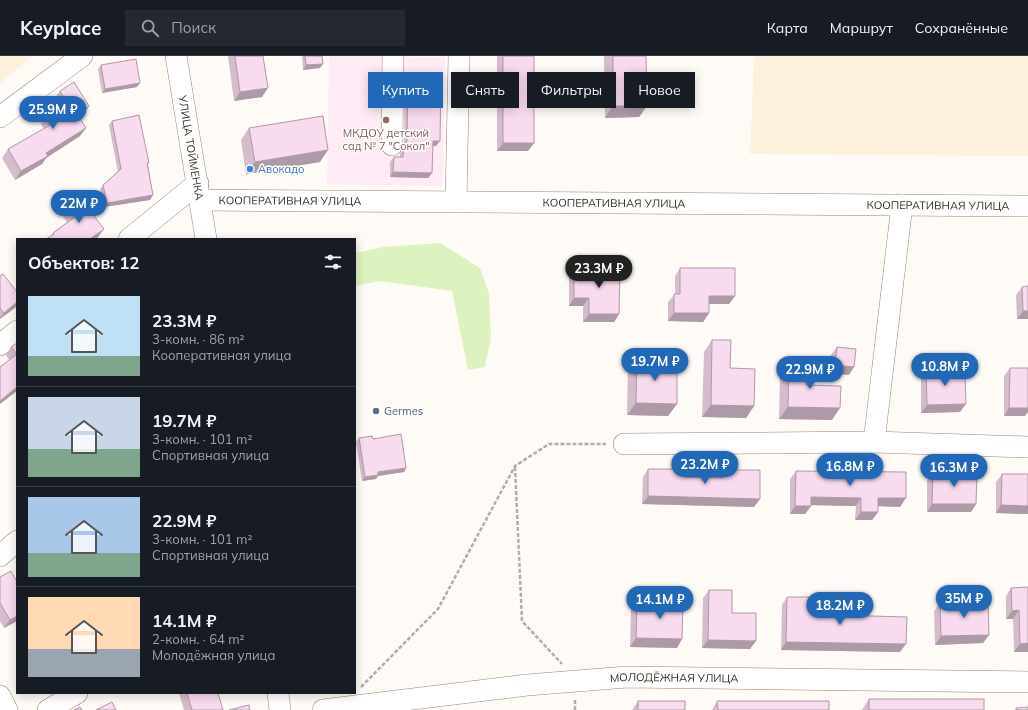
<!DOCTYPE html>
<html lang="ru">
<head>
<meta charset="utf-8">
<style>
	body { margin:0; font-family:Mulish,sans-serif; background:#242831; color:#f1f3f6; height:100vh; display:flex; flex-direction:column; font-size:15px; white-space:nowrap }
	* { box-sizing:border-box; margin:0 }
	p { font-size:13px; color:#9ea1a6 }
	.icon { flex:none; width:22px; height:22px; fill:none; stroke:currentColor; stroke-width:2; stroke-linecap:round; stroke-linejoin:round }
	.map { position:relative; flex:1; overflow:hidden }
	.side { position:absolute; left:16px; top:182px; width:340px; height:456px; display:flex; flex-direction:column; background:#171b24; border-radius:0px; box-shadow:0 2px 10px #0003 }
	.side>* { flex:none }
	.banner { position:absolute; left:368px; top:16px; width:380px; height:36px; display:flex; gap:8px }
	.price { position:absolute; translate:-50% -34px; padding:0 9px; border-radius:14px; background:#2268b9; color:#fff; font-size:13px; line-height:26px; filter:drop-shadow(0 1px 2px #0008) }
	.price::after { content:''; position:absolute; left:50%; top:24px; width:12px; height:9px; margin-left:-6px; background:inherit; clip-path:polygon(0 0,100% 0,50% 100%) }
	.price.on { background:#222; color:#fff }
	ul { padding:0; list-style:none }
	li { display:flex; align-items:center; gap:12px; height:100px; padding:0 12px }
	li+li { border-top:1px solid #363941 }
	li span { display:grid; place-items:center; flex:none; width:112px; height:80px; border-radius:0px; color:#555 }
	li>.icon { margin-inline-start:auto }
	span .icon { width:48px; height:48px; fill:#fffc; stroke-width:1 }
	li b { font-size:17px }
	h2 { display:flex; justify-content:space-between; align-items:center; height:48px; padding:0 12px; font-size:17px }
	.pill { padding:0 14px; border-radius:0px; background:#171b24; box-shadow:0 2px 10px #0003; font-size:14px; line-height:36px }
	.pill.on { background:#2268b9; color:#fff }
	header { display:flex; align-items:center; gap:24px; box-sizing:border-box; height:56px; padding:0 20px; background:#171b24; border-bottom:1px solid #363941 }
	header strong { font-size:19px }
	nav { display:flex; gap:22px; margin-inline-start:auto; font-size:14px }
	.search { width:280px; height:36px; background:#242831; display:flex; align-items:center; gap:10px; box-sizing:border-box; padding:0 14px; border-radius:0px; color:#9ea1a6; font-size:15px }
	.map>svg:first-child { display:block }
	.built { fill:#fdf1dc }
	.education { fill:#feebf5 }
	.green { fill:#ddf3bf }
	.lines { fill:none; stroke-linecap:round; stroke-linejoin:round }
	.minor-casing { stroke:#96876e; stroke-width:22 }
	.path { stroke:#b2aea7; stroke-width:2.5; stroke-dasharray:4 2; stroke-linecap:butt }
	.minor { stroke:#fff; stroke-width:21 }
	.wall { fill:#d5bccd }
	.shaded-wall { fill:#ae99a7 }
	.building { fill:#f8dbee; stroke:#ae99a7 }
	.education-dot { fill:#8d6e63; stroke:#fff; stroke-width:1.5 }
	.shop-dot { fill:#3f7fe0; stroke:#fff; stroke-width:1.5 }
	.service-dot { fill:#5c6f8a; stroke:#fff; stroke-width:1.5 }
	.labels { text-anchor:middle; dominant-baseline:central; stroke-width:3; stroke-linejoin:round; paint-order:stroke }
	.education-label { font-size:11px; fill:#785e54; stroke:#fff }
	.street-label { font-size:11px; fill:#342e23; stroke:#fff }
	.shop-label { font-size:11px; fill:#366cbe; stroke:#fff; text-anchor:start }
	.service-label { font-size:11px; fill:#4e5e75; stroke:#fff; text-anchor:start }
</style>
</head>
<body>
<header>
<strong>Keyplace</strong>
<div class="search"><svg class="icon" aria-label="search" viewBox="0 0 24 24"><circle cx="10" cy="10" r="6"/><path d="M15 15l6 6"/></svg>Поиск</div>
<nav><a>Карта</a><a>Маршрут</a><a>Сохранённые</a></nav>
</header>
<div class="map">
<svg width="1028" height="654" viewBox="0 0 1028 654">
	<rect width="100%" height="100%" fill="#fefbf6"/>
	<g class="built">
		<path d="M0 0H33L0 27Z"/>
		<path d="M754 0H1028V100L750 98Z"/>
	</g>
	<path class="education" d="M329 0 445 1 443 130 327 128Z"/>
	<path class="green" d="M440 187 480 212 489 237 491 283 485 311 468 314 452 235 380 225 355 230V197L383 191Z"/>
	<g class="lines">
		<defs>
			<g id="minor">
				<path id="s1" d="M176 0 206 183"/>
				<path d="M0 61 82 0"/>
				<path d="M392 89 393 0"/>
				<path id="s2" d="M200 144 1028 150"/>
				<path d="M456 146 459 0"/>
				<path d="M129 183 198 127"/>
				<path d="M0 289 17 275"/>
				<path d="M874 386 902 149"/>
				<path d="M624 388 874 386 1028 391"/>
				<path d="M0 500 17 485"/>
				<path d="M278 637 280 654"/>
				<path d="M0 640 7 654"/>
				<path d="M48 654 77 637"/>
				<path id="s3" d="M323 654 527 629 627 621 1028 626"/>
			</g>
		</defs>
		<use href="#minor" class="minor-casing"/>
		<g class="path">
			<path d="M515 411 522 565 562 608"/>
			<path d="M361 631 438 553 515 410 549 388H606"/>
			<path d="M575 654V644"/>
		</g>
		<use href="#minor" class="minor"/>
	</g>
	<g class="wall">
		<path d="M228 0H263L262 41 234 45Z"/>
		<path d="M302 0H322L320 12 303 14Z"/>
		<path d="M497 0H534V87L528 95H497Z"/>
		<path d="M604 0H646L647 50 639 61 605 62Z"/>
		<path d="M101 9 137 31 102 37 98 13Z"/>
		<path d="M408 17 440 85 436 90H433L432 117 428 122 390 121V106L394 101H400V97L403 93 404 89 405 22Z"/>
		<path d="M60 35 89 50 83 58 79 61 80 80 46 102 42 108 15 124 2 102 8 93 44 73 41 68 47 59 59 52 54 43Z"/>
		<path d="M112 65 148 108 153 139 150 144 104 151 100 133 103 129 118 116 109 69Z"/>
		<path d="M249 72 320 106 246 118 241 84Z"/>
		<path d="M68 151 98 181 96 183H46L51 180 53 177 67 166 62 159Z"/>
		<path d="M574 212 619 258 614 266H583V250H569V220Z"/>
		<path d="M680 212 735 240 729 248H709V257L703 266 668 265V246L675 238V220Z"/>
		<path d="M0 220 16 251 0 263Z"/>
		<path d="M1028 230V263H1017L1016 239 1022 231Z"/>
		<path d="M712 284 754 350 746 362 702 361 704 296Z"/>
		<path d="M17 287V335L9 304 6 299 11 291Z"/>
		<path d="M837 291 849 319 829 317 831 299Z"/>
		<path d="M637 296 654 313 677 348 668 360 627 359 628 308Z"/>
		<path d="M789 306 832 364 779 363 780 318Z"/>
		<path d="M926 311 946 320 960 356 921 357V319Z"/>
		<path d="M1010 312 1025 360H1004V320Z"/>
		<path d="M359 382 373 383 406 412 404 416 378 420 376 423 362 425 356 386Z"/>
		<path d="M648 413 685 421 718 422 723 414 760 443 754 451 642 448 643 421Z"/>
		<path d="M796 415 900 451 878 450V456L872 464H855L856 450 811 449V450L805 458H790V423Z"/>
		<path d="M933 417 976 448 971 456H927V425Z"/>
		<path d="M1002 418H1028V458L996 457V426Z"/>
		<path d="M0 521 17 526V565L4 572 0 565Z"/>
		<path d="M1028 531V596H1014L1013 563H1006V540L1011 532Z"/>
		<path d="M709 534 732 557 750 593 702 592 703 542Z"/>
		<path d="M787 541 809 551 836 559 900 596 781 594 782 549Z"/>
		<path d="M637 546 682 583 677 592 630 591 631 554Z"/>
		<path d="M940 547 989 579 983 587 935 589 934 555Z"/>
		<path d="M179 637H218L223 654H184Z"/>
		<path d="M869 643 984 654H862Z"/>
		<path d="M638 645 685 654H632Z"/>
		<path d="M717 645 829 654H712Z"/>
	</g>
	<g class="shaded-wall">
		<path d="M323 8 320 12 303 14 306 9Z"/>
		<path d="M140 27 137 31 102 37 105 33Z"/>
		<path d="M268 32 262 41 234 45 240 36Z"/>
		<path d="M89 50 83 58 71 66 77 58Z"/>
		<path d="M613 50H647L639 61 605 62Z"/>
		<path d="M86 72 80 80 46 102 42 108 15 124 21 115 46 97Z"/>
		<path d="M433 85H440L436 90H429Z"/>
		<path d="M503 87H534L528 95H497Z"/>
		<path d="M328 94 320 106 246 118 255 106Z"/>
		<path d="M393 116 432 117 428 122 390 121Z"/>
		<path d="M153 139 150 144 104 151 107 147Z"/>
		<path d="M104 173 98 181 96 183H90Z"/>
		<path d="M709 240H735L729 248H703Z"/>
		<path d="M574 242H589L583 250H569Z"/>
		<path d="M17 246V249L16 251 0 263V262L4 257Z"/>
		<path d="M1023 255H1028V263H1017Z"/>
		<path d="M674 257H709L703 266 668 265Z"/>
		<path d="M589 258H619L614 266H583Z"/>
		<path d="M835 309 854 311 849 319 829 317Z"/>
		<path d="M17 331V335L0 348V345Z"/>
		<path d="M636 347 677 348 668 360 627 359Z"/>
		<path d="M966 348 960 356 921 357 927 349Z"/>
		<path d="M711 349 754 350 746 362 702 361Z"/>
		<path d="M788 351 840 352 832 364 779 363Z"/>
		<path d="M1009 352H1028V356L1025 360H1004Z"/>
		<path d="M406 412 404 416 378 420 376 423 362 425 365 421 378 416Z"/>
		<path d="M648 440 760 443 754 451 642 448Z"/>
		<path d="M811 441 861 442 856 450 805 449Z"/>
		<path d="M878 442H906L900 451 873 450Z"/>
		<path d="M932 448H976L971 456H927Z"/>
		<path d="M1001 449 1028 450V458L996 457Z"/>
		<path d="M795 450H811L805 458H790Z"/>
		<path d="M861 456H878L872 464H855Z"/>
		<path d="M1019 554 1013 563H1006L1012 555Z"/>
		<path d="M17 560V565L4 572 10 564Z"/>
		<path d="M989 579 983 587 935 589 941 580Z"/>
		<path d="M636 582 682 583 677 592 630 591Z"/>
		<path d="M708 584 756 585 750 593 702 592Z"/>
		<path d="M786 586 906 588 900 596 781 594Z"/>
		<path d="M1028 587V596H1014L1020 588Z"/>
	</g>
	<g class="building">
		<path d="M235 0H263L268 32 240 36Z"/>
		<path d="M305 0H322L323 8 306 9Z"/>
		<rect x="503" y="0" width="31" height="87"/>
		<path d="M613 0H646L647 50H613Z"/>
		<path d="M136 3 140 27 105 33 101 9Z"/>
		<path d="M408 17H441L440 85H433L432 117 393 116 394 101H403L404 92 406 90 407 84Z"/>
		<path d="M74 26 89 50 77 58 86 72 46 97 48 100 21 115 8 93 52 68 47 59 67 47 60 35Z"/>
		<path d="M139 59 149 107H147L153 139 107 147 103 129 121 113 112 65Z"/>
		<path d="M323 60 328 94 255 106 249 72Z"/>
		<path d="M80 142 104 173 90 183H46L54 178 53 177 75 161 68 151Z"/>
		<path d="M574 212H620L619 258H589V242H574Z"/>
		<path d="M680 212H735V240H709V257H674V238H680Z"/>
		<path d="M3 218 17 236V246L4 257 0 252V220Z"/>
		<path d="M1028 230V255H1023L1022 231Z"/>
		<path d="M712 284H731L730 312 755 313 754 350 711 349Z"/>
		<path d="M17 287V331L0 345V311L17 298 11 291Z"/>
		<path d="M837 291 856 293 854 311 835 309Z"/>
		<path d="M637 296H654V313H677V348L636 347Z"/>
		<path d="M789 306 808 307 807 329 841 330 840 352 788 351Z"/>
		<path d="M946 310V320L965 319 966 348 927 349 926 311Z"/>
		<path d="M1010 312H1028V352H1009Z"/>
		<path d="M401 378 406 412 378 416V419L365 421 359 382 372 380 373 383Z"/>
		<path d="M648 413H685V421L723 422V414H760V443L648 440Z"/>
		<path d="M796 415 906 416V442H878V456H861V442L811 441V450H795Z"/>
		<path d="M933 417H977L976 448H932Z"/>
		<path d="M1002 418H1028V450L1001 449Z"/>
		<path d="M11 515 17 526V560L10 564 0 547V521Z"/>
		<path d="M1028 531V587L1020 588 1019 554 1012 555 1011 532Z"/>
		<path d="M709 534H732V557H756V585L708 584Z"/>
		<path d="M787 541H809V551L836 552V559L907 561 906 588 786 586Z"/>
		<path d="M637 546 683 547 682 583 636 582Z"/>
		<path d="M988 546 989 579 941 580 940 547Z"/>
		<path d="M187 637H218L223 654H192Z"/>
		<rect x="869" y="643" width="115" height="11"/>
		<rect x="638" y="645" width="47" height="9"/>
		<path d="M717 645H829V654H718Z"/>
		<path d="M112 646 116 654H96Z"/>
		<path d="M249 649 250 654H229Z"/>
		<path d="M80 651 82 654H74Z"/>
		<path d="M1028 651V654H1016V652Z"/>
	</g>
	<circle class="education-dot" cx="386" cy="64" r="4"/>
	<circle class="shop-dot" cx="250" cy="113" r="4"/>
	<circle class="service-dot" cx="376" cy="355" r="4"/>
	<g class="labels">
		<g class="education-label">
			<text x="386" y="77">МКДОУ детский<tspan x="386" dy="13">сад № 7 "Сокол"</tspan></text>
		</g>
		<g class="street-label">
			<text stroke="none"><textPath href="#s1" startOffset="93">УЛИЦА ТОЙМЕНКА</textPath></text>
			<text stroke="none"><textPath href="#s2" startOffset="90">КООПЕРАТИВНАЯ УЛИЦА</textPath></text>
			<text stroke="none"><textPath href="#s2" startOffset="414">КООПЕРАТИВНАЯ УЛИЦА</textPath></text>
			<text stroke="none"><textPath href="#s2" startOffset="738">КООПЕРАТИВНАЯ УЛИЦА</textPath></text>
			<text stroke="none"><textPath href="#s3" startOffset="353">МОЛОДЁЖНАЯ УЛИЦА</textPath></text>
		</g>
		<g class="shop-label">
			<text x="258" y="113">Авокадо</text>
		</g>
		<g class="service-label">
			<text x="384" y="355">Germes</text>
		</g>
	</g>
</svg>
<b class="price" style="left:53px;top:74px">25.9M ₽</b>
<b class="price" style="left:79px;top:168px">22M ₽</b>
<b class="price on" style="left:599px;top:233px">23.3M ₽</b>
<b class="price" style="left:655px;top:326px">19.7M ₽</b>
<b class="price" style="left:945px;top:331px">10.8M ₽</b>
<b class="price" style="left:810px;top:334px">22.9M ₽</b>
<b class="price" style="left:705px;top:429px">23.2M ₽</b>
<b class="price" style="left:850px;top:431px">16.8M ₽</b>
<b class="price" style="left:954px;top:432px">16.3M ₽</b>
<b class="price" style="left:964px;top:563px">35M ₽</b>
<b class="price" style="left:660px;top:564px">14.1M ₽</b>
<b class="price" style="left:840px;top:570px">18.2M ₽</b>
<div class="banner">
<a class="pill on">Купить</a>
<a class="pill">Снять</a>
<a class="pill">Фильтры</a>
<a class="pill">Новое</a>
</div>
<section class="side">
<h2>Объектов: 12<svg class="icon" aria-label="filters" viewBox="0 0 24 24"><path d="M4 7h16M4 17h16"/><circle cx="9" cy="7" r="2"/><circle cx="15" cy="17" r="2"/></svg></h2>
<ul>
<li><span style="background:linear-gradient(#bfe0f5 75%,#7fa58c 0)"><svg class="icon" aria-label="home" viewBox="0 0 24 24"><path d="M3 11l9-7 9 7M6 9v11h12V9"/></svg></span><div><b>23.3M ₽</b><p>3-комн. · 86 m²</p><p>Кооперативная улица</p></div></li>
<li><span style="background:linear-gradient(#c9d6e8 65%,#7fa58c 0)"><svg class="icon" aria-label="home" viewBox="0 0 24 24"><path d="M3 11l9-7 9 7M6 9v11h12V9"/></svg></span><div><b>19.7M ₽</b><p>3-комн. · 101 m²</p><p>Спортивная улица</p></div></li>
<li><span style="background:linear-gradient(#a9c7e8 70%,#7fa58c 0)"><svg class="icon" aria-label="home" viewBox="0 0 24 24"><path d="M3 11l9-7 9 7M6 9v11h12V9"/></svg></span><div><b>22.9M ₽</b><p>3-комн. · 101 m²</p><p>Спортивная улица</p></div></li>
<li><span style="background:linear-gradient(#ffd9b3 65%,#9aa5b1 0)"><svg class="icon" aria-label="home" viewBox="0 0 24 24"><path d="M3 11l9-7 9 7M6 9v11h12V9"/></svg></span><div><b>14.1M ₽</b><p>2-комн. · 64 m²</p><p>Молодёжная улица</p></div></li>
</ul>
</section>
</div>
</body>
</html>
